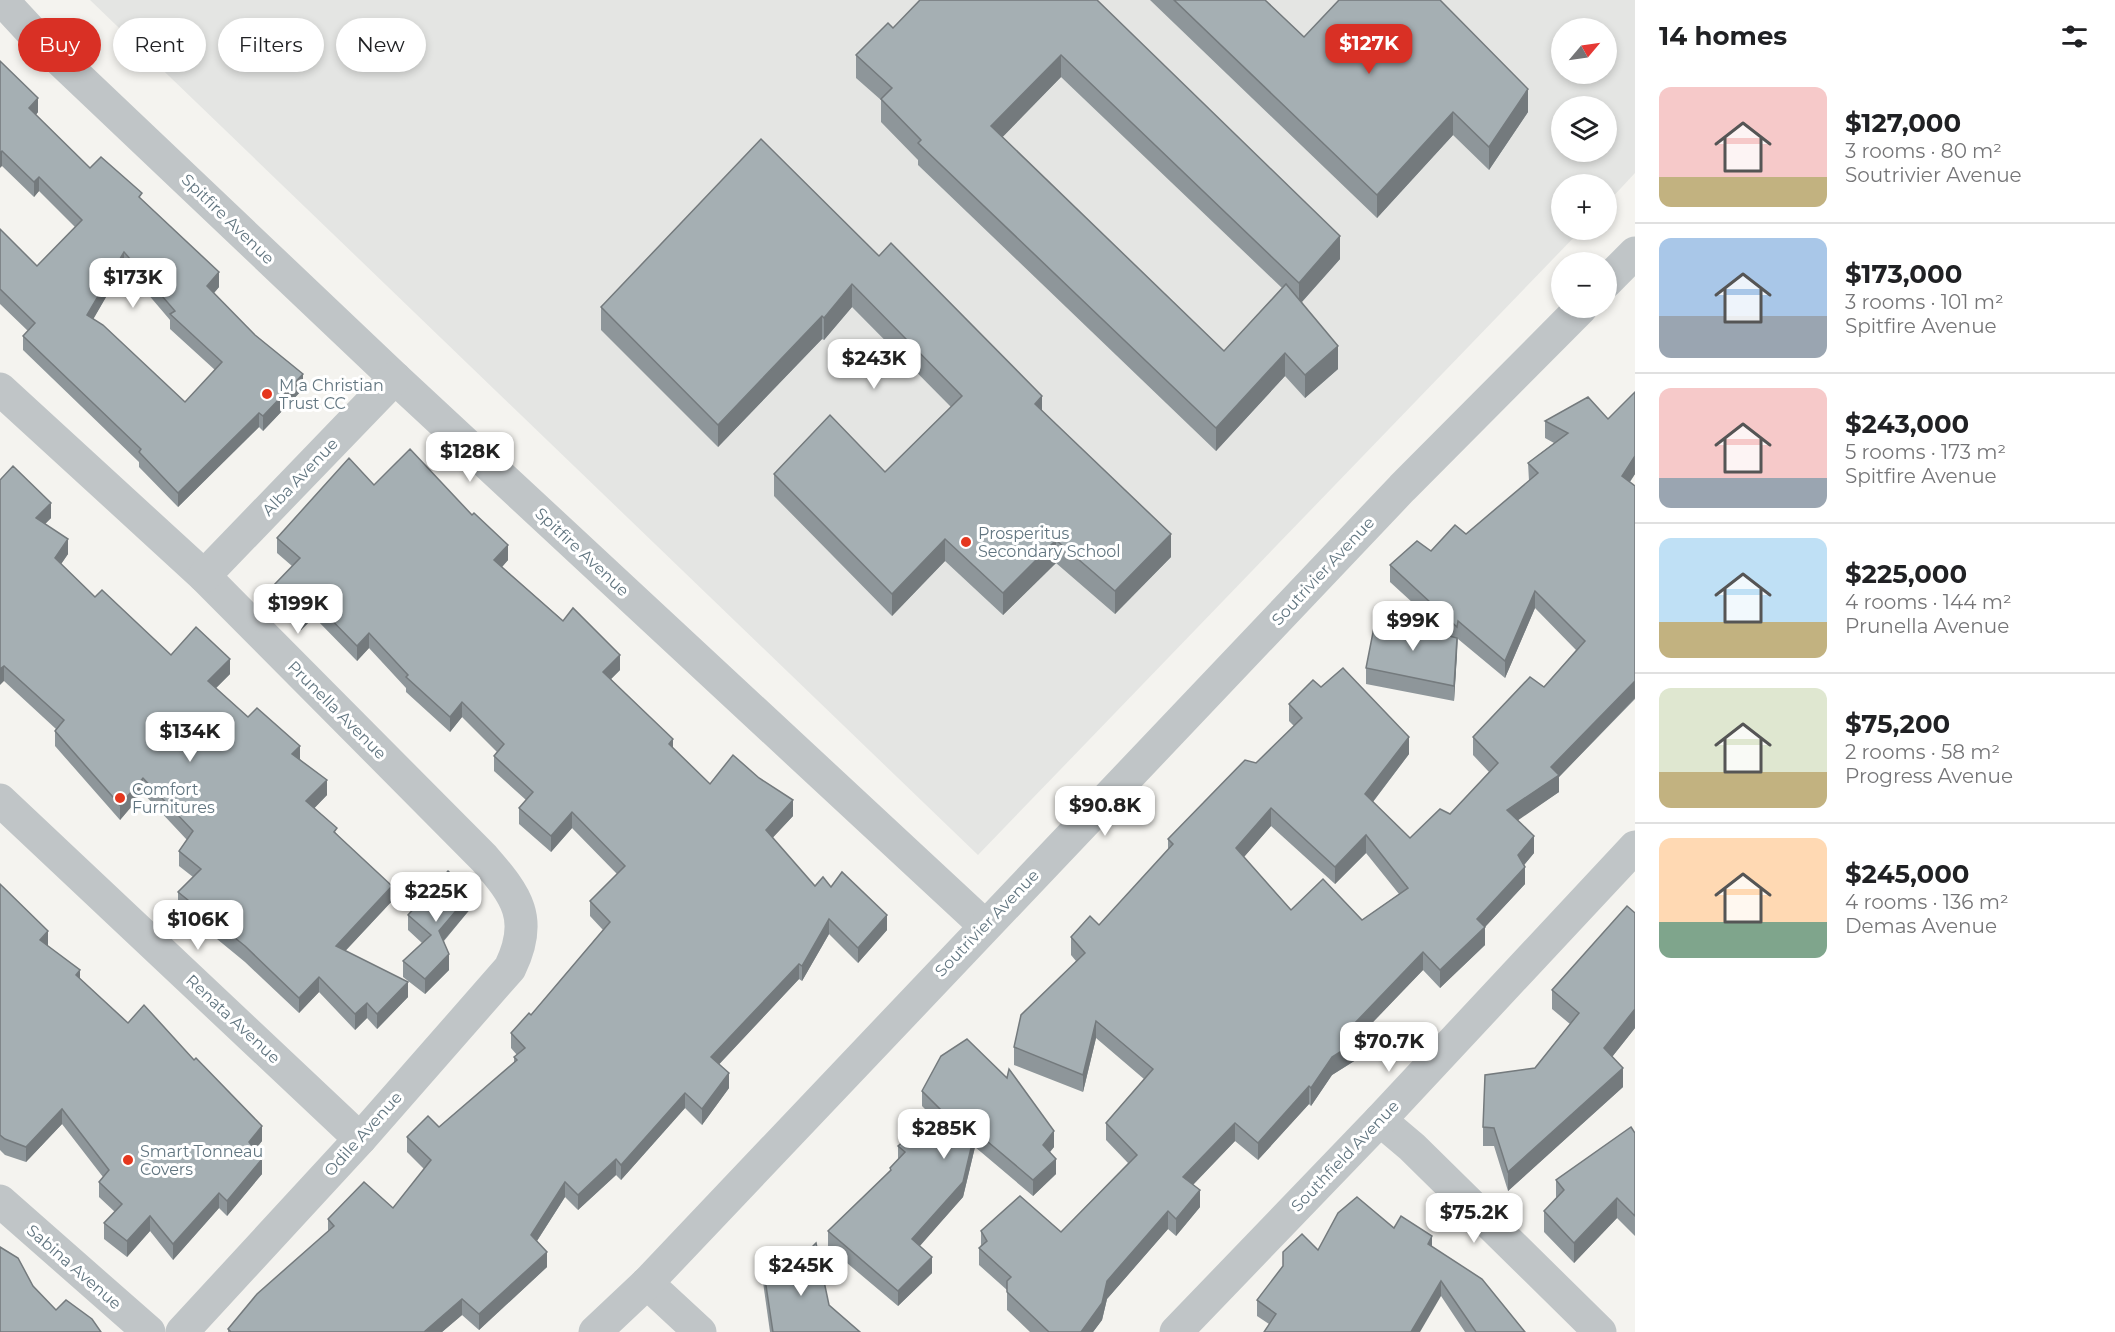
<!DOCTYPE html>
<html lang="en">
<head>
<meta charset="utf-8">
<style>
	body { margin:0; font-family:Montserrat,sans-serif; background:#f6f6f6; color:#202124; height:100vh; display:flex; flex-direction:column; font-size:22px; white-space:nowrap }
	* { box-sizing:border-box; margin:0 }
	p { font-size:20px; color:#757577 }
	.icon { flex:none; width:33px; height:33px; fill:none; stroke:currentColor; stroke-width:2; stroke-linecap:round; stroke-linejoin:round }
	.map { position:relative; flex:1; overflow:hidden }
	.side { display:flex; flex-direction:column; background:#fff; width:480px }
	.side>* { flex:none }
	.banner { position:absolute; left:18px; top:18px; width:570px; height:54px; display:flex; gap:12px }
	.needle { width:39px; rotate:61deg }
	.fabs { position:absolute; left:1551px; top:18px; display:grid; gap:12px }
	.fabs a { display:grid; place-items:center; width:66px; height:66px; border-radius:50%; background:#fff; box-shadow:0 3px 9px #0003; font-size:30px }
	.price { position:absolute; translate:-50% -51px; padding:0 14px; border-radius:12px; background:#fff; color:#222; font-size:20px; line-height:39px; filter:drop-shadow(0 2px 3px #0008) }
	.price::after { content:''; position:absolute; left:50%; top:36px; width:18px; height:14px; margin-left:-9px; background:inherit; clip-path:polygon(0 0,100% 0,50% 100%) }
	.price.current { background:#d93025; color:#fff }
	ul { padding:0; list-style:none }
	li { display:flex; align-items:center; gap:18px; height:150px; padding:0 24px }
	li+li { border-top:2px solid #e0e0e0 }
	li span { display:grid; place-items:center; flex:none; width:168px; height:120px; border-radius:12px; color:#555 }
	li>.icon { margin-inline-start:auto }
	span .icon { width:72px; height:72px; fill:#fffc; stroke-width:1 }
	li b { font-size:26px }
	h2 { display:flex; justify-content:space-between; align-items:center; height:72px; padding:0 24px; font-size:26px }
	.tag { padding:0 21px; border-radius:27px; background:#fff; box-shadow:0 3px 9px #0003; font-size:21px; line-height:54px }
	.tag.current { background:#d93025; color:#fff }
	main { display:flex; flex:1; min-height:0 }
	.map>svg:first-child { display:block }
	.built { fill:#e4e5e3; fill-rule:evenodd }
	.lines { fill:none; stroke-linecap:round; stroke-linejoin:round }
	.street { stroke:#c0c5c7; stroke-width:33 }
	.wall { fill:#8e969a; fill-rule:evenodd }
	.shaded-wall { fill:#747a7d }
	.building { fill:#a5afb3; stroke:#747a7d; stroke-width:1.5; fill-rule:evenodd }
	.poi-dot { fill:#e5371e; stroke:#fff; stroke-width:2 }
	.labels { text-anchor:middle; dominant-baseline:central; stroke-width:6; stroke-linejoin:round; paint-order:stroke }
	.street-label { font-size:16px; fill:#627681; stroke:#fff }
	.poi-label { font-size:16px; fill:#627681; stroke:#fff; text-anchor:start }
</style>
</head>
<body>
<main>
<div class="map">
<svg width="1635" height="1332" viewBox="0 0 1635 1332">
	<rect width="100%" height="100%" fill="#f4f3ef"/>
	<path class="built" d="M90 0H1635V173L1607 203 1606 184H1562V230H1581L978 855ZM1562 28H1606V74H1562ZM1562 106H1606V152H1562Z"/>
	<g class="lines">
		<g class="street">
			<path d="M2 0 41 42 395 378 984 925"/>
			<path d="M1606 282 1635 253"/>
			<path d="M0 389 204 576 484 858C517 896 534 919 510 968L360 1139 182 1332"/>
			<path d="M204 576 395 378"/>
			<path d="M0 800 360 1139"/>
			<path d="M1380 1120 1412 1147 1600 1332"/>
			<path d="M0 1201 149 1332"/>
			<path d="M647 1283 700 1332"/>
			<path d="M595 1332 647 1283 1402 488 1581 308"/>
			<path d="M1176 1332 1380 1120 1635 847"/>
		</g>
	</g>
	<g class="wall">
		<path d="M1097 0 1340 259 1302 302 1338 369 1305 398 1285 376 1216 451 918 165V160L881 122V100L856 78V55L893 28ZM1061 77 1282 288 1224 351 1002 137Z"/>
		<path d="M1150 0H1265L1304 37 1528 112 1489 170 1453 135 1377 218Z"/>
		<path d="M0 61 38 112 36 115 90 168 142 200 219 287 214 293 303 389 263 431 259 427 178 507 139 467V462L23 350V336L28 331 0 304V229L37 266 75 227 39 191 34 197 2 166ZM124 266 170 320V329L215 370 185 402 93 319Z"/>
		<path d="M879 256 1042 411 1171 557 1115 614 1056 563 1003 615 945 561 892 616 774 496V474L885 472 951 407 852 307 824 340 822 339 718 447 601 330V307Z"/>
		<path d="M1635 392V474L1630 482 1635 486V699L1559 777V792L1517 820 1534 853 1524 865 1525 884 1485 927V945L1440 988 1423 970 1363 1032 1367 1053 1332 1075 1311 1106 1309 1104 1258 1160 1235 1141 1193 1185 1200 1207 1176 1236 1168 1229 1107 1299 1102 1320 1093 1332H1019H1030L1007 1310V1290L979 1265V1248L981 1245V1231L1061 1232 1128 1163 1106 1140V1123L1144 1079 1096 1038 1083 1092 1014 1065V1047L1076 961 1071 955V937L1099 925 1168 850V839L1256 763 1294 726 1289 721V704L1321 687 1409 754 1373 802 1410 838 1450 814 1489 772 1473 755V737L1544 687 1576 650 1535 608 1505 678 1458 639 1454 701 1366 684V668L1448 635 1390 582V565L1431 551 1466 534 1529 481 1528 463 1554 443 1545 438V421L1608 419ZM1271 826 1335 884 1366 853 1399 894 1362 920 1291 910 1244 857Z"/>
		<path d="M0 480 51 518 45 524 68 554 61 564 95 597 171 655 230 674 216 688 248 717 300 759 327 795 314 808 337 834 392 901 345 951 408 997 377 1029 367 1018 355 1030 319 992 299 1013 245 962 178 907V892L193 877 179 866V851L187 840 143 793 120 820 55 746V731L56 729 4 681Z"/>
		<path d="M374 485 508 560 502 567 620 670 611 679 673 748 710 784 793 816 772 838 815 886 831 887 887 930 858 963 829 934 802 981 799 979 719 1064 729 1088 702 1125 685 1108 621 1180 616 1175 578 1210 565 1197 537 1241 547 1267 479 1330 462 1315 442 1332H228V1329L328 1231V1219L393 1208 424 1169 407 1152V1137L439 1127 514 1063V1057L517 1055 511 1048V1033L531 1015 603 930 590 916V901L617 874 572 828 551 852 519 824V808L526 800 494 771V756L497 752 462 717 450 732 406 692V688L369 648 357 661 314 617 301 630 273 601V586L292 566 277 553V538Z"/>
		<path d="M0 884 48 946 80 979 128 1023 262 1141 255 1150 262 1174 227 1216 219 1208 173 1260 150 1231 127 1257 104 1239V1223L115 1212 99 1197V1182L103 1177 62 1124 26 1162 5 1155 0 1150Z"/>
		<path d="M471 908 444 941 449 970 425 994 403 977V961L422 943 408 930V915Z"/>
		<path d="M1635 913V1028L1612 1057 1623 1087 1508 1191 1494 1146H1483V1127L1535 1068 1570 1024 1552 1009V990Z"/>
		<path d="M922 1091 1054 1147 1050 1152 1056 1174 1033 1196 975 1147 963 1197 919 1246 932 1273 898 1306 828 1247V1231L890 1171V1168L898 1159V1146L933 1117 922 1106Z"/>
		<path d="M1635 1133V1236L1617 1218 1574 1263 1544 1232V1211L1556 1199V1180Z"/>
		<path d="M1394 1228 1432 1247 1525 1332H1465L1441 1296 1269 1324 1257 1316V1300L1318 1250Z"/>
		<path d="M762 1259 860 1332H770L762 1275Z"/>
	</g>
	<g class="shaded-wall">
		<path d="M1061 55V77L991 149V126Z"/>
		<path d="M1528 89V112L1489 170V147Z"/>
		<path d="M38 98V112L29 123V108Z"/>
		<path d="M1453 112V135L1377 218V195Z"/>
		<path d="M2 151V166L0 168V153Z"/>
		<path d="M39 177V191L34 197V182Z"/>
		<path d="M1340 236V259L1299 305V283Z"/>
		<path d="M124 252V266L87 330V315Z"/>
		<path d="M219 272V287L207 301V286Z"/>
		<path d="M852 284V307L824 340V318Z"/>
		<path d="M822 316V339L718 447V425Z"/>
		<path d="M1338 346V369L1305 398V375Z"/>
		<path d="M1285 353V376L1216 451V428Z"/>
		<path d="M303 374V389L263 431V416Z"/>
		<path d="M1042 396V419L1035 404Z"/>
		<path d="M259 413V427L178 507V493Z"/>
		<path d="M1635 456V474L1622 493V476Z"/>
		<path d="M51 503V518L36 533V518Z"/>
		<path d="M1171 534V557L1115 614V591Z"/>
		<path d="M68 539V554L55 573V558Z"/>
		<path d="M945 539V561L892 616V594Z"/>
		<path d="M1056 540V563L1003 615V593Z"/>
		<path d="M508 545V560L494 576V560Z"/>
		<path d="M1535 591V608L1505 678V661Z"/>
		<path d="M314 602V617L301 630V614Z"/>
		<path d="M369 633V648L357 661V646Z"/>
		<path d="M1457 638V653L1454 701V686Z"/>
		<path d="M620 655V670L603 687V672Z"/>
		<path d="M230 659V674L208 696V681Z"/>
		<path d="M4 666V681L0 685V669Z"/>
		<path d="M1635 681V698L1559 777V792L1507 828V810L1551 767Z"/>
		<path d="M462 702V717L450 732V717Z"/>
		<path d="M1409 737V754L1365 812V794Z"/>
		<path d="M673 739V755L669 744Z"/>
		<path d="M300 746V761L292 754Z"/>
		<path d="M143 778V793L120 820V805Z"/>
		<path d="M327 780V795L306 817V801Z"/>
		<path d="M793 800V816L766 845V830Z"/>
		<path d="M1271 808V826L1236 866V848Z"/>
		<path d="M572 812V828L551 852V836Z"/>
		<path d="M1366 835V853L1335 884V867Z"/>
		<path d="M1534 836V853L1518 872V855Z"/>
		<path d="M1525 867V884L1485 927V945L1440 988V970L1477 919Z"/>
		<path d="M392 886V901L336 961V946Z"/>
		<path d="M471 893V908L439 946V931Z"/>
		<path d="M887 915V930L858 963V948Z"/>
		<path d="M829 919V934L802 981V966Z"/>
		<path d="M48 931V946L40 940Z"/>
		<path d="M1423 952V970L1354 1042V1024Z"/>
		<path d="M449 954V970L425 994V979Z"/>
		<path d="M799 964V979L711 1073V1057Z"/>
		<path d="M80 970V985L76 975Z"/>
		<path d="M319 977V992L299 1013V998Z"/>
		<path d="M408 982V997L377 1029V1014Z"/>
		<path d="M367 1003V1018L355 1030V1014Z"/>
		<path d="M1635 1009V1028L1604 1067V1048Z"/>
		<path d="M1096 1021V1038L1083 1092V1075Z"/>
		<path d="M1367 1035V1053L1332 1075 1311 1106V1088L1332 1057Z"/>
		<path d="M1623 1068V1087L1508 1191V1172Z"/>
		<path d="M729 1073V1088L702 1125V1109Z"/>
		<path d="M1309 1086V1104L1258 1160V1143Z"/>
		<path d="M685 1093V1108L621 1180V1165Z"/>
		<path d="M62 1109V1124L26 1162V1147Z"/>
		<path d="M1235 1123V1141L1183 1195V1177Z"/>
		<path d="M262 1126V1141L249 1157V1142Z"/>
		<path d="M975 1131V1147L963 1197 912 1255V1239Z"/>
		<path d="M1054 1131V1147L1043 1160V1145Z"/>
		<path d="M262 1159V1174L227 1216V1201Z"/>
		<path d="M616 1159V1175L578 1210V1195Z"/>
		<path d="M1056 1159V1174L1033 1196V1180Z"/>
		<path d="M565 1182V1197L531 1250V1235Z"/>
		<path d="M1200 1190V1207L1176 1236V1219Z"/>
		<path d="M219 1193V1208L173 1260V1244Z"/>
		<path d="M1617 1198V1218L1574 1263V1243Z"/>
		<path d="M1168 1211V1229L1107 1299 1102 1320 1093 1332H1081L1107 1281Z"/>
		<path d="M150 1216V1231L127 1257V1241Z"/>
		<path d="M1432 1236V1251L1428 1244Z"/>
		<path d="M547 1252V1267L479 1330V1314Z"/>
		<path d="M932 1257V1273L898 1306V1291Z"/>
		<path d="M1441 1281V1296L1420 1332H1411Z"/>
		<path d="M462 1299V1315L442 1332H424Z"/>
	</g>
	<g class="building">
		<path d="M920 0H1097L1340 236 1299 283 1061 55 991 126 1224 351 1286 284 1338 346 1305 375 1285 353 1216 428 918 143 921 140 881 99 892 88 856 55 888 23 893 28Z"/>
		<path d="M1174 0H1265L1304 37 1339 0H1440L1528 89 1489 147 1453 112 1377 195Z"/>
		<path d="M0 61 38 98 29 108 90 168 101 157 142 193 139 197 219 272 207 286 255 335 303 374 263 416 259 413 178 493 139 452 141 449 23 336 35 323 0 289V229L37 266 82 220 39 177 34 182 2 151 0 153ZM124 252 175 311 170 314 222 362 185 402 103 325 87 315Z"/>
		<path d="M761 139 879 256 891 243 1042 396 1035 404 1171 534 1115 591 1056 540 1003 593 945 539 892 594 774 474 830 415 885 472 962 396 852 284 824 318 822 316 718 425 601 307Z"/>
		<path d="M1635 392V456L1622 476 1635 486V681L1551 767 1559 775 1507 810 1534 836 1518 855 1525 867 1477 919 1485 927 1440 970 1423 952 1354 1024 1367 1035 1332 1057 1311 1088 1309 1086 1258 1143 1235 1123 1183 1177 1200 1190 1176 1219 1168 1211 1107 1281 1102 1303 1081 1332H1049L1007 1292V1281L1011 1277 979 1248 987 1241 981 1231 1020 1196 1061 1232 1137 1155 1106 1123 1153 1069 1096 1021 1083 1075 1014 1047 1021 1015 1085 953 1071 937 1090 916 1099 925 1173 844 1168 839 1245 760 1256 763 1302 718 1289 704 1313 680 1321 687 1343 668 1409 737 1365 794 1410 838 1440 809 1450 814 1498 763 1473 737 1530 677 1544 687 1585 641 1535 591 1505 661 1458 621 1457 627 1390 565 1417 541 1431 551 1455 525 1466 534 1538 473 1528 463 1568 433 1545 421 1588 397 1608 419ZM1271 808 1335 867 1366 835 1408 888 1362 920 1323 879 1291 910 1236 848Z"/>
		<path d="M410 449 472 515 474 513 508 545 494 560 563 621 573 608 620 655 603 672 673 739 669 744 710 784 733 755 759 778 793 800 766 830 815 886 823 877 831 887 842 872 887 915 858 948 829 919 802 966 799 964 711 1057 729 1073 702 1109 685 1093 621 1165 616 1159 578 1195 565 1182 531 1235 547 1252 479 1314 462 1299 424 1332H231L228 1329 257 1294 334 1226 328 1219 364 1182 393 1208 431 1160 407 1137 428 1116 439 1127 517 1060 514 1057 525 1048 511 1033 529 1013 531 1015 610 922 590 901 625 866 572 812 551 836 519 808 533 792 494 756 504 744 462 702 450 717 406 677 408 675 369 633 357 646 314 602 301 614 273 586 300 558 277 538 349 458 374 485Z"/>
		<path d="M13 466 51 503 36 518 68 539 55 558 95 597 102 590 171 655 196 627 230 659 208 681 248 717 257 708 300 746 292 754 327 780 306 801 337 828 334 832 392 886 336 946 408 982 377 1014 367 1003 355 1014 319 977 299 998 245 946 178 892 201 869 179 851 193 831 143 778 120 805 55 731 64 720 4 666 0 669V480Z"/>
		<path d="M1376 617 1457 638 1454 686 1366 668Z"/>
		<path d="M448 871 471 893 439 931 449 954 425 979 403 961 431 935 408 915Z"/>
		<path d="M0 884 48 931 40 940 80 970 76 975 128 1023 144 1005 194 1060 196 1058 262 1126 249 1142 262 1159 227 1201 219 1193 173 1244 150 1216 127 1241 104 1223 122 1204 99 1182 109 1170 62 1109 26 1147 5 1139 0 1135Z"/>
		<path d="M1627 906 1635 913V1009L1604 1048 1623 1068 1508 1172 1494 1128 1483 1127 1485 1075 1535 1068 1579 1013 1552 990Z"/>
		<path d="M967 1039 1007 1078 1009 1069 1054 1131 1043 1145 1056 1159 1033 1180 975 1131 963 1182 912 1239 932 1257 898 1291 828 1231 891 1170 890 1168 905 1152 898 1146 941 1110 922 1091 941 1056Z"/>
		<path d="M1631 1127 1635 1133V1216L1617 1198 1574 1243 1544 1211 1564 1190 1556 1180Z"/>
		<path d="M1357 1197 1394 1228 1401 1216 1432 1236 1428 1244 1482 1279 1525 1332H1476L1441 1281 1411 1332H1264L1276 1314 1257 1300 1283 1266V1252L1302 1234 1318 1250 1338 1213Z"/>
		<path d="M816 1243 829 1305 860 1332H773L762 1259H800Z"/>
		<path d="M0 1247 18 1258 33 1286 56 1310 66 1300 92 1319 101 1332H0Z"/>
	</g>
	<g class="poi-dot">
		<circle cx="267" cy="394" r="6"/>
		<circle cx="966" cy="542" r="6"/>
		<circle cx="120" cy="798" r="6"/>
		<circle cx="128" cy="1160" r="6"/>
	</g>
	<g class="labels">
		<g class="street-label">
			<text transform="translate(228 219) rotate(44)">Spitfire Avenue</text>
			<text transform="translate(300 477) rotate(-46)">Alba Avenue</text>
			<text transform="translate(582 552) rotate(43)">Spitfire Avenue</text>
			<text transform="translate(1323 571) rotate(-47)">Soutrivier Avenue</text>
			<text transform="translate(337 710) rotate(45)">Prunella Avenue</text>
			<text transform="translate(987 923) rotate(-46)">Soutrivier Avenue</text>
			<text transform="translate(233 1019) rotate(43)">Renata Avenue</text>
			<text transform="translate(363 1134) rotate(-48)">Odile Avenue</text>
			<text transform="translate(1345 1156) rotate(-46)">Southfield Avenue</text>
			<text transform="translate(74 1267) rotate(41)">Sabina Avenue</text>
		</g>
		<g class="poi-label">
			<text x="279" y="385">M a Christian<tspan x="279" dy="18">Trust CC</tspan></text>
			<text x="978" y="533">Prosperitus<tspan x="978" dy="18">Secondary School</tspan></text>
			<text x="132" y="789">Comfort<tspan x="132" dy="18">Furnitures</tspan></text>
			<text x="140" y="1151">Smart Tonneau<tspan x="140" dy="18">Covers</tspan></text>
		</g>
	</g>
</svg>
<div class="fabs">
<a><svg class="needle" viewBox="-14 -14 28 28"><path d="M0-13l5 13h-10z" fill="#e53935"/><path d="M0 13l5-13h-10z" fill="#757577"/></svg></a>
<a><svg class="icon" aria-label="layers" viewBox="0 0 24 24"><path d="M12 4l9 5-9 5-9-5zM3 14l9 5 9-5"/></svg></a>
<a>+</a>
<a>−</a>
</div>
<b class="price current" style="left:1369px;top:75px">$127K</b>
<b class="price" style="left:133px;top:309px">$173K</b>
<b class="price" style="left:874px;top:390px">$243K</b>
<b class="price" style="left:470px;top:483px">$128K</b>
<b class="price" style="left:298px;top:635px">$199K</b>
<b class="price" style="left:1413px;top:652px">$99K</b>
<b class="price" style="left:190px;top:763px">$134K</b>
<b class="price" style="left:1105px;top:837px">$90.8K</b>
<b class="price" style="left:436px;top:923px">$225K</b>
<b class="price" style="left:198px;top:951px">$106K</b>
<b class="price" style="left:1389px;top:1073px">$70.7K</b>
<b class="price" style="left:944px;top:1160px">$285K</b>
<b class="price" style="left:1474px;top:1244px">$75.2K</b>
<b class="price" style="left:801px;top:1297px">$245K</b>
<div class="banner">
<a class="tag current">Buy</a>
<a class="tag">Rent</a>
<a class="tag">Filters</a>
<a class="tag">New</a>
</div>
</div>
<section class="side">
<h2>14 homes<svg class="icon" aria-label="filters" viewBox="0 0 24 24"><path d="M4 7h16M4 17h16"/><circle cx="9" cy="7" r="2"/><circle cx="15" cy="17" r="2"/></svg></h2>
<ul>
<li><span style="background:linear-gradient(#f6c9c9 75%,#c2b280 0)"><svg class="icon" aria-label="home" viewBox="0 0 24 24"><path d="M3 11l9-7 9 7M6 9v11h12V9"/></svg></span><div><b>$127,000</b><p>3 rooms · 80 m²</p><p>Soutrivier Avenue</p></div></li>
<li><span style="background:linear-gradient(#a9c7e8 65%,#9aa5b1 0)"><svg class="icon" aria-label="home" viewBox="0 0 24 24"><path d="M3 11l9-7 9 7M6 9v11h12V9"/></svg></span><div><b>$173,000</b><p>3 rooms · 101 m²</p><p>Spitfire Avenue</p></div></li>
<li><span style="background:linear-gradient(#f6c9c9 75%,#9aa5b1 0)"><svg class="icon" aria-label="home" viewBox="0 0 24 24"><path d="M3 11l9-7 9 7M6 9v11h12V9"/></svg></span><div><b>$243,000</b><p>5 rooms · 173 m²</p><p>Spitfire Avenue</p></div></li>
<li><span style="background:linear-gradient(#bfe0f5 70%,#c2b280 0)"><svg class="icon" aria-label="home" viewBox="0 0 24 24"><path d="M3 11l9-7 9 7M6 9v11h12V9"/></svg></span><div><b>$225,000</b><p>4 rooms · 144 m²</p><p>Prunella Avenue</p></div></li>
<li><span style="background:linear-gradient(#dfe7d0 70%,#c2b280 0)"><svg class="icon" aria-label="home" viewBox="0 0 24 24"><path d="M3 11l9-7 9 7M6 9v11h12V9"/></svg></span><div><b>$75,200</b><p>2 rooms · 58 m²</p><p>Progress Avenue</p></div></li>
<li><span style="background:linear-gradient(#ffd9b3 70%,#7fa58c 0)"><svg class="icon" aria-label="home" viewBox="0 0 24 24"><path d="M3 11l9-7 9 7M6 9v11h12V9"/></svg></span><div><b>$245,000</b><p>4 rooms · 136 m²</p><p>Demas Avenue</p></div></li>
</ul>
</section>
</main>
</body>
</html>
